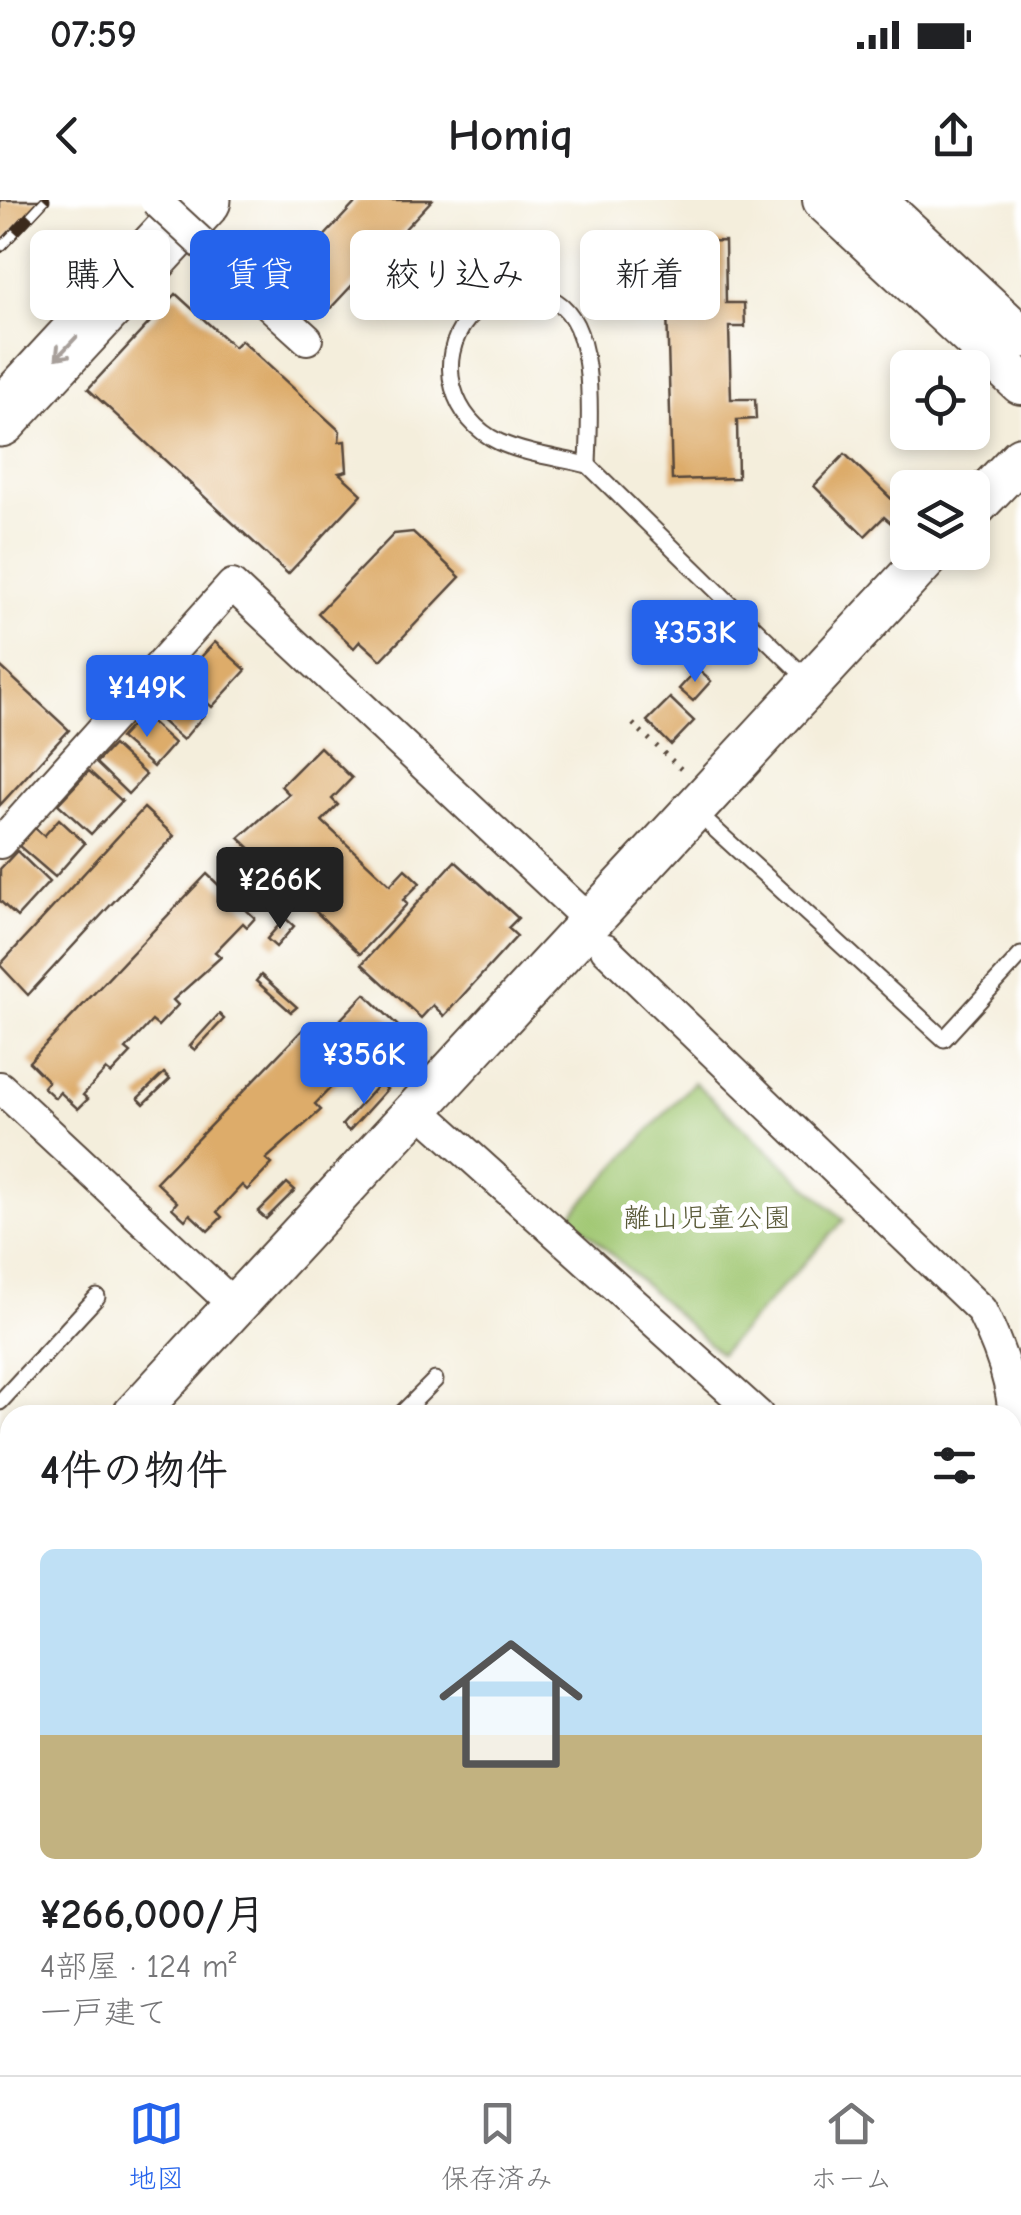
<!DOCTYPE html>
<html lang="ja">
<head>
<meta charset="utf-8">
<style>
	body { margin:0; font-family:"Comic Neue","Klee One",sans-serif; background:#f2f2f2; color:#202124; height:100vh; display:flex; flex-direction:column; font-size:38px; white-space:nowrap }
	* { box-sizing:border-box; margin:0 }
	p { font-size:32px; color:#757577 }
	.icon { flex:none; width:55px; height:55px; fill:none; stroke:currentColor; stroke-width:2; stroke-linecap:round; stroke-linejoin:round }
	.map { position:relative; flex:1; overflow:hidden }
	.drawer { position:absolute; left:0px; top:1205px; width:1022px; height:670px; display:flex; flex-direction:column; background:#fff; border-radius:30px 30px 0 0; box-shadow:0 5px 15px #0003 }
	.drawer>* { flex:none }
	.banner { position:absolute; left:30px; top:30px; width:962px; height:90px; display:flex; gap:20px }
	.buttons { position:absolute; left:890px; top:150px; display:grid; gap:20px }
	.buttons a { display:grid; place-items:center; width:100px; height:100px; border-radius:15px; background:#fff; box-shadow:0 5px 15px #0003; font-size:50px }
	.price { position:absolute; translate:-50% -85px; padding:0 22px; border-radius:10px; background:#2563eb; color:#fff; font-size:32px; line-height:65px; filter:drop-shadow(0 2px 5px #0008) }
	.price::after { content:''; position:absolute; left:50%; top:60px; width:30px; height:22px; margin-left:-15px; background:inherit; clip-path:polygon(0 0,100% 0,50% 100%) }
	.price.selected { background:#222; color:#fff }
	ul { padding:0; list-style:none }
	li { display:grid; align-content:center; gap:20px; height:530px; padding:0 40px }
	li+li { border-top:2px solid #e0e0e0 }
	li span { display:grid; place-items:center; height:310px; border-radius:15px; color:#555 }
	li>.icon { margin-inline-start:auto }
	span .icon { width:180px; height:180px; fill:#fffc; stroke-width:1 }
	li b { font-size:42px }
	h2 { display:flex; justify-content:space-between; align-items:center; height:120px; padding:0 40px; font-size:42px }
	.chip { padding:0 35px; border-radius:15px; background:#fff; box-shadow:0 5px 15px #0003; font-size:35px; line-height:90px }
	.chip.selected { background:#2563eb; color:#fff }
	.status { display:flex; justify-content:space-between; align-items:center; height:70px; padding:0 50px; background:#fff; direction:ltr }
	.status svg { height:28px; fill:currentColor }
	header { display:flex; justify-content:space-between; align-items:center; height:130px; padding:0 40px; background:#fff; font-size:45px; font-weight:700 }
	.menu { display:flex; justify-content:space-around; align-items:center; height:140px; border-top:2px solid #e0e0e0; background:#fff; font-size:28px; color:#757577 }
	.menu a { display:grid; justify-items:center; gap:5px }
	.menu .selected { color:#2563eb }
	.map>svg:first-child { display:block }
	.green { fill:#a0c772; stroke:#6e7848; stroke-width:2.5 }
	.building { fill:#ddac6b }
	.lines { fill:none; stroke-linecap:round; stroke-linejoin:round }
	.lane-casing { stroke:#57473a; stroke-width:19 }
	.street-casing { stroke:#57473a; stroke-width:34 }
	.secondary-casing { stroke:#57473a; stroke-width:46 }
	.highway-casing { stroke:#57473a; stroke-width:59 }
	.path { stroke:#57473a; stroke-width:5; stroke-dasharray:2.5 8; stroke-linecap:butt }
	.lane { stroke:#fff; stroke-width:15 }
	.street { stroke:#fff; stroke-width:30 }
	.secondary { stroke:#fff; stroke-width:42 }
	.highway { stroke:#fff; stroke-width:55 }
	.rail-casing { stroke:#3b2a1e; stroke-width:11 }
	.rail { stroke:#fff; stroke-width:8; stroke-dasharray:22; stroke-linecap:butt }
	.street-bridge-casing { stroke:#57473a; stroke-width:34; stroke-linecap:butt }
	.street-bridge { stroke:#fff; stroke-width:30 }
	.oneway { stroke:#a79f9a }
	.labels { text-anchor:middle; dominant-baseline:central; stroke-width:9; stroke-linejoin:round; paint-order:stroke }
	.park-label { font-size:28px; fill:#595937; stroke:#fff }
</style>
</head>
<body>
<div class="status"><b>07:59</b><svg viewBox="0 0 49 12"><path d="M0 12V9h3v3zM5 12V6h3v6zM10 12V3h3v9zM15 12V0h3v12zM26 1h20v11H26zM47 4h2v5h-2z"/></svg></div>
<header><svg class="icon" aria-label="back" viewBox="0 0 24 24"><path d="M15 5l-7 7 7 7"/></svg>Homiq<svg class="icon" aria-label="share" viewBox="0 0 24 24"><path d="M12 15V3M7 8l5-5 5 5M5 13v7h14v-7"/></svg></header>
<div class="map">
<svg width="1021" height="1875" viewBox="0 0 1021 1875">
	<rect width="100%" height="100%" fill="#fff"/>
	<filter id="ink" filterUnits="userSpaceOnUse"><feTurbulence type="fractalNoise" baseFrequency=".01" numOctaves="2"/><feDisplacementMap in="SourceGraphic" scale="20" xChannelSelector="R" yChannelSelector="G"/><feConvolveMatrix kernelMatrix="1 2 1 2 8 2 1 2 1" color-interpolation-filters="sRGB"/></filter>
	<filter id="wash" filterUnits="userSpaceOnUse"><feTurbulence type="fractalNoise" baseFrequency=".0048" numOctaves="4" result="noise"/><feDisplacementMap in="SourceGraphic" scale="40" xChannelSelector="R" yChannelSelector="G"/><feGaussianBlur stdDeviation="2.25" result="paint"/><feColorMatrix in="noise" values="0 0 0 0 0 0 0 0 0 0 0 0 0 0 0 0 0 1.4 0 .05"/><feComposite in="paint" operator="in"/></filter>
	<g filter="url(#wash)">
		<rect width="100%" height="100%" fill="#f4eedc"/>
		<g class="green">
			<path d="M694 882 844 1020 720 1154 570 1016Z"/>
			<path d="M1013 1397 1021 1399V1875H550L545 1870 550 1865H1012Z"/>
		</g>
		<g id="blocks">
			<g class="building">
				<path d="M0 0H43L0 45Z"/>
				<path d="M358 0H432L326 113 288 76 292 72 285 66 292 57 300 64 303 60 297 53 301 49 307 55 311 51 304 44 311 36 318 43Z"/>
				<path d="M725 41 726 103H744L745 127H729L731 199H755L756 219 737 220 738 278 672 280 665 42Z"/>
				<path d="M176 94 234 147 241 140 340 231 339 242 345 241 347 271 339 273 362 294 288 374 88 189Z"/>
				<path d="M845 254 903 310 891 323 884 317 865 336 814 286Z"/>
				<path d="M413 332 460 377 381 460 360 441 354 448 318 413 394 334Z"/>
				<path d="M215 442 246 470 212 507 181 479Z"/>
				<path d="M0 466 69 530 0 605Z"/>
				<path d="M697 469 711 481 693 501 679 489Z"/>
				<path d="M168 483 204 515 183 540 147 508Z"/>
				<path d="M670 498 694 521 671 545 647 521Z"/>
				<path d="M142 514 174 543 153 567 120 538Z"/>
				<path d="M113 545 146 575 128 594 96 563Z"/>
				<path d="M320 547 352 578 332 599 338 605 322 621 390 685 405 669 420 683 403 700 407 704 360 754 239 638 289 594 281 586Z"/>
				<path d="M89 571 122 601 91 634 58 604Z"/>
				<path d="M144 608 174 636 28 795 0 765Z"/>
				<path d="M59 619 85 643 55 677 19 646 35 628 44 636Z"/>
				<path d="M17 651 49 682 17 717 0 701V669Z"/>
				<path d="M455 661 518 718 508 728 517 736 444 816 433 805 421 818 362 764Z"/>
				<path d="M207 674 227 693 231 689 240 697 236 700 255 718 247 727 243 723 215 752 221 757 173 800 178 805 158 826 152 821 126 849 131 853 111 874 106 870 83 895 88 899 78 909 60 892 55 898 43 887 48 881 29 862Z"/>
				<path d="M285 718 294 726 276 747 267 739Z"/>
				<path d="M261 775 297 807 291 812 256 781Z"/>
				<path d="M365 794 424 851 400 876 341 819Z"/>
				<path d="M219 814 224 819 195 850 190 846Z"/>
				<path d="M310 822 330 841 334 836 346 848 341 854 357 869 345 881 341 877 315 904 321 910 266 959 272 964 247 990 242 985 217 1012 222 1017 208 1031 190 1014 185 1020 172 1008 177 1002 156 982Z"/>
				<path d="M164 873 170 879 144 904 138 898Z"/>
				<path d="M380 883 387 889 349 931 342 925Z"/>
				<path d="M287 983 295 990 266 1019 258 1012Z"/>
			</g>
		</g>
	</g>
	<g filter="url(#ink)">
		<use href="#blocks" fill-opacity="0" stroke="#57473a" stroke-width="2.5"/>
		<g class="lines">
			<defs>
				<g id="lane">
					<path d="M513 89C528 92 544 94 557 102 598 128 589 223 588 265 560 258 525 254 499 242 452 220 434 160 468 119 479 106 497 97 513 89Z"/>
					<path d="M588 265 808 480"/>
					<path d="M696 612 944 839 1021 755"/>
					<path d="M0 1202 97 1097"/>
					<path d="M400 1215 435 1180"/>
					<path d="M0 1621 10 1611"/>
					<path d="M198 1875 207 1865"/>
					<path d="M410 1875 420 1865"/>
				</g>
				<g id="street">
					<path d="M209 50 307 139"/>
					<path d="M0 643 232 385 590 721"/>
					<path d="M606 749 981 1110C1005 1158 1021 1207 1012 1261"/>
					<path d="M0 887 235 1106"/>
					<path d="M417 908 758 1215"/>
					<path d="M1012 1386 1021 1388"/>
					<path d="M509 1875 517 1865"/>
				</g>
				<g id="secondary">
					<path d="M824 0 1021 183"/>
					<path d="M874 0 1021 137"/>
					<path d="M972 309 1021 258"/>
					<path d="M134 1215 932 352"/>
					<path d="M0 1360 10 1349"/>
				</g>
				<path id="highway" d="M0 219 203 0"/>
			</defs>
			<use href="#lane" class="lane-casing"/>
			<use href="#street" class="street-casing"/>
			<use href="#secondary" class="secondary-casing"/>
			<use href="#highway" class="highway-casing"/>
			<path class="path" d="M633 524 682 570"/>
			<use href="#lane" class="lane"/>
			<use href="#street" class="street"/>
			<use href="#secondary" class="secondary"/>
			<use href="#highway" class="highway"/>
			<defs>
				<path id="rail" d="M0 48 45 0"/>
			</defs>
			<use href="#rail" class="rail-casing"/>
			<use href="#rail" class="rail"/>
			<defs>
				<path id="street-bridge" d="M155 0 209 50"/>
			</defs>
			<use href="#street-bridge" class="street-bridge-casing"/>
			<use href="#street-bridge" class="street-bridge"/>
		</g>
		<defs><path id="oneway-shaft" d="M-6 0H5M1.5-3L5.5 0L1.5 3" fill="none" stroke-width="1.6" stroke-linecap="round" stroke-linejoin="round" transform="scale(2.5)"/></defs>
		<use class="oneway" href="#oneway-shaft" transform="translate(66 148) rotate(133)"/>
	</g>
	<g class="labels">
		<g class="park-label">
			<text x="707" y="1018">離山児童公園</text>
		</g>
	</g>
</svg>
<div class="buttons">
<a><svg class="icon" aria-label="locate" viewBox="0 0 24 24"><circle cx="12" cy="12" r="6"/><path d="M12 2v4M12 18v4M2 12h4M18 12h4"/></svg></a>
<a><svg class="icon" aria-label="layers" viewBox="0 0 24 24"><path d="M12 4l9 5-9 5-9-5zM3 14l9 5 9-5"/></svg></a>
</div>
<b class="price" style="left:695px;top:485px">¥353K</b>
<b class="price" style="left:147px;top:540px">¥149K</b>
<b class="price selected" style="left:280px;top:732px">¥266K</b>
<b class="price" style="left:364px;top:907px">¥356K</b>
<div class="banner">
<a class="chip">購入</a>
<a class="chip selected">賃貸</a>
<a class="chip">絞り込み</a>
<a class="chip">新着</a>
</div>
<section class="drawer">
<h2>4件の物件<svg class="icon" aria-label="filters" viewBox="0 0 24 24"><path d="M4 7h16M4 17h16"/><circle cx="9" cy="7" r="2"/><circle cx="15" cy="17" r="2"/></svg></h2>
<ul>
<li><span style="background:linear-gradient(#bfe0f5 60%,#c2b280 0)"><svg class="icon" aria-label="home" viewBox="0 0 24 24"><path d="M3 11l9-7 9 7M6 9v11h12V9"/></svg></span><div><b>¥266,000/月</b><p>4部屋 · 124 m²</p><p>一戸建て</p></div></li>
</ul>
</section>
</div>
<nav class="menu">
<a class="selected"><svg class="icon" aria-label="map" viewBox="0 0 24 24"><path d="M3 6l6-2 6 2 6-2v14l-6 2-6-2-6 2zM9 4v14M15 6v14"/></svg>地図</a>
<a><svg class="icon" aria-label="saved" viewBox="0 0 24 24"><path d="M7 4h10v16l-5-4-5 4z"/></svg>保存済み</a>
<a><svg class="icon" aria-label="home" viewBox="0 0 24 24"><path d="M3 11l9-7 9 7M6 9v11h12V9"/></svg>ホーム</a>
</nav>
</body>
</html>
